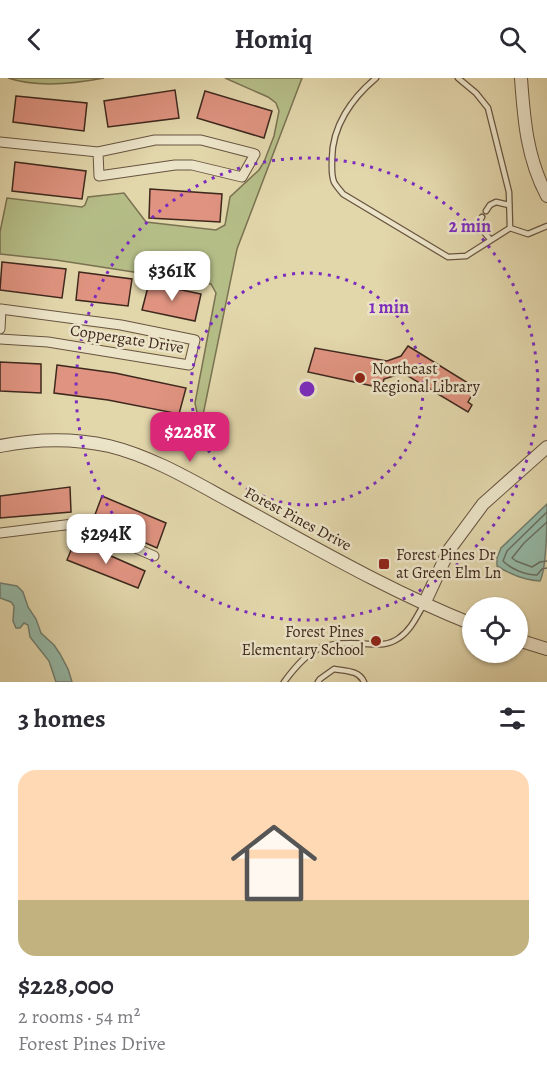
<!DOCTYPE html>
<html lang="en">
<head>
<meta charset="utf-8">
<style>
	body { margin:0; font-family:Alegreya,serif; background:#f7f7f7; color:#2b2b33; height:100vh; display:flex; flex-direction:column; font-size:22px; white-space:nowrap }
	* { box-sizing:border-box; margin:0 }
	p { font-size:20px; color:#7c7c81 }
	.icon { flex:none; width:33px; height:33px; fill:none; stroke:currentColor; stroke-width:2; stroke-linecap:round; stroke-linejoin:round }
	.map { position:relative; height:604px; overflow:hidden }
	.details { display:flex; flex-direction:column; background:#fff; flex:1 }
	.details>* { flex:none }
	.tools { position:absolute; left:462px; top:519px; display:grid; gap:12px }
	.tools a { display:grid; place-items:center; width:66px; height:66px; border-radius:50%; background:#fff; box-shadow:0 2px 4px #0004; font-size:30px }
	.price { position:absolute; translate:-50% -51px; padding:0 14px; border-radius:12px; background:#fff; color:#222; font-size:20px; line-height:39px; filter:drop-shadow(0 2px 3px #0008) }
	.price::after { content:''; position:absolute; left:50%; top:36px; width:18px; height:14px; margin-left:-9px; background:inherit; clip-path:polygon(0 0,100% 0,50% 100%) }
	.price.current { background:#db2777; color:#fff }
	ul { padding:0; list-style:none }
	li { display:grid; align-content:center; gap:12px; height:318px; padding:0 18px }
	li span { display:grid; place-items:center; height:186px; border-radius:18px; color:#555 }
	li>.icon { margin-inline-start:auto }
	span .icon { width:108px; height:108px; fill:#fffc; stroke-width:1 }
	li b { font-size:26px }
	h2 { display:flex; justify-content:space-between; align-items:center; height:72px; padding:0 18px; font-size:26px }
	header { display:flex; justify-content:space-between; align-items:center; height:78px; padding:0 18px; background:#fff; font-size:27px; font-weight:700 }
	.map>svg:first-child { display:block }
	.green { fill:#b5bd87; stroke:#7a7252; stroke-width:1.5 }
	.water { fill:#95b9a7; stroke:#727f70; stroke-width:1.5 }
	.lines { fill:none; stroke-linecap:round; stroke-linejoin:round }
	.shore { stroke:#6a7062; stroke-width:1.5 }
	.building { fill:#df9380; stroke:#3e281d; stroke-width:1.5 }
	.service-casing { stroke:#675440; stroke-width:7 }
	.minor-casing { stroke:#675440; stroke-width:11 }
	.tertiary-casing { stroke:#675440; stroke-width:14 }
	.service { stroke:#ece4c8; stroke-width:4.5 }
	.minor { stroke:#ece4c8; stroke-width:9 }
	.tertiary { stroke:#ece4c8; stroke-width:12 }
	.ring { fill:none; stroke:#7b2cbf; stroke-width:3; stroke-dasharray:3 6 }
	.poi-dot { fill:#8f2418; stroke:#ece4c8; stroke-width:2 }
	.labels { text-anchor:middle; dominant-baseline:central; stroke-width:5; stroke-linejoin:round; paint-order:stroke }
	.street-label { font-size:16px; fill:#3e281d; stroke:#ece4c8 }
	.poi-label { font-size:16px; fill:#3e281d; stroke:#ece4c8; text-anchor:start }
	.centre { fill:#7b2cbf; stroke:#ece4c8; stroke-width:3 }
	.ring-label { font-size:18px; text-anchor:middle; font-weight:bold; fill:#7b2cbf; stroke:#ece4c8; stroke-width:5; stroke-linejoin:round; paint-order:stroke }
</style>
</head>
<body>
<header><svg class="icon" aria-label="back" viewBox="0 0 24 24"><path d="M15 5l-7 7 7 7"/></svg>Homiq<svg class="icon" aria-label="search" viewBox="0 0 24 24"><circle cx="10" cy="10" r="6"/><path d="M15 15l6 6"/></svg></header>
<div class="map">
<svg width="547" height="604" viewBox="0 0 547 604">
	<rect width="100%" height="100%" fill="#e2d6ab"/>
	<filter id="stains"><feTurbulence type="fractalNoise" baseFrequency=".00333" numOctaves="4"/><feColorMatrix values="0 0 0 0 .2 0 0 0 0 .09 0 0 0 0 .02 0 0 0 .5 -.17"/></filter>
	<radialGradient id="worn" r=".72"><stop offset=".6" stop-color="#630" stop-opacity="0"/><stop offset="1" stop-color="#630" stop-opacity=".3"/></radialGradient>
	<g class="green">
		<path d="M8 0H104C73 6 38 10 8 0Z"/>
		<path d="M225 0H302L237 171 202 342 198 339 195 325 215 220 216 215 211 206 56 182 0 176V154L7 120 82 129 85 127 88 119 124 115 146 144 216 152 225 147 230 119 259 92 264 84 274 58 279 33 276 25 268 19Z"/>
	</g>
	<g class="water">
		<path d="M547 426C547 444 547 490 540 503 524 502 510 496 497 488V480L501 470Z"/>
		<path d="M0 505 17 508 23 514 28 529 36 541 41 555 54 567 60 576 68 591 72 604H56L49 583 30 559 28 547 24 545 20 550H16L13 543 14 528 11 524 0 520Z"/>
	</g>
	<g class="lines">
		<g class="shore">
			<path d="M547 434 507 473 503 483C511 491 525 497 537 497L542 491 547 490"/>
			<path d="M547 444 524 465 512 480 516 483 532 489 540 484 547 483"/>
		</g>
	</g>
	<g class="building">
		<path d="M175 12 179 40 108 49 104 23Z"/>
		<path d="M205 13 272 33 264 60 197 40Z"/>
		<path d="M16 18 87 25 84 53 13 44Z"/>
		<path d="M15 84 86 93 82 121 12 113Z"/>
		<path d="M150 111 222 116 220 144 149 140Z"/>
		<path d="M2 184 66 191 62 220 0 212Z"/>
		<path d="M79 194 132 201 128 228 76 222Z"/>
		<path d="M149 205 201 216 195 243 142 232Z"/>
		<path d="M408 268 476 310 468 324 472 327 468 334 403 295 384 301 382 310 308 294 315 270 387 283 401 278Z"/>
		<path d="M0 284 41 286V315L0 313Z"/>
		<path d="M57 287 115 295 186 310 179 336 108 322 54 315Z"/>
		<path d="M70 409 71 434 0 440V418Z"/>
		<path d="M102 418 166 445 157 470 93 442Z"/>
		<path d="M74 465 111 478 145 493 138 510 67 482Z"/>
	</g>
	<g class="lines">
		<defs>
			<g id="service">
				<path d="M376 0C352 20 332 48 332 81 332 88 331 97 334 104 336 108 340 112 343 116L448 179 466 178 510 150 528 156 547 148"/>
				<path d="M458 0 476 15 488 30 509 114 510 150"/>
				<path d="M486 133 490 127 496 124 509 127"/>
				<path d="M482 139C476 148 484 154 490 161"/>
				<path d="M284 604C310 569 324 562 368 566 379 567 389 567 399 560 411 552 417 538 424 526"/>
				<path d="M318 604 320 601 334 591C345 593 359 592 364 604"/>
			</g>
			<g id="minor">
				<path d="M0 64 98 74 155 62H201L255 76 242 99 192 87H175L99 98 98 74"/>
				<path d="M0 251 1 231 121 247 195 262 189 287 48 264 0 261"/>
				<path d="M0 455 73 446 87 449 154 478"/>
			</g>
			<g id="tertiary">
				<path d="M521 0C524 43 527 80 547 118"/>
				<path d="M0 368C35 361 73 360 109 368 154 379 196 405 237 427 314 469 391 514 472 546"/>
				<path d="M424 526 449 472 483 426 547 369"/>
				<path d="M518 562 547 571"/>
			</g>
		</defs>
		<use href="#service" class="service-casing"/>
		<use href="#minor" class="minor-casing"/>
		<use href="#tertiary" class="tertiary-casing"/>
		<use href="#service" class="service"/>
		<use href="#minor" class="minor"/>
		<use href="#tertiary" class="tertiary"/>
	</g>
	<g class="ring">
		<circle cx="307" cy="311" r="116"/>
		<circle cx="307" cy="311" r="231"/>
	</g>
	<g class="poi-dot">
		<circle cx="360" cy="300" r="6"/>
		<rect x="378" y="480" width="12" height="12" rx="3"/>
		<circle cx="376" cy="563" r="6"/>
	</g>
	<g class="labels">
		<g class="street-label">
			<text transform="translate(127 261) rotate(9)">Coppergate Drive</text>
			<text transform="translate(298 441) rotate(28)">Forest Pines Drive</text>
		</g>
		<g class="poi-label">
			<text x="372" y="291">Northeast<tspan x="372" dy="18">Regional Library</tspan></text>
			<text x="396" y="477">Forest Pines Dr<tspan x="396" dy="18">at Green Elm Ln</tspan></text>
			<text x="364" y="554" text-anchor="end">Forest Pines<tspan x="364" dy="18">Elementary School</tspan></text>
		</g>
	</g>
	<circle cx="307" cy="311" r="9" class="centre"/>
	<g class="ring-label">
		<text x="470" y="154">2 min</text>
		<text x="389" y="235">1 min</text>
	</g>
	<rect width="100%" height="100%" filter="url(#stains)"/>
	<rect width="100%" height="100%" fill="url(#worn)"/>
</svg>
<div class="tools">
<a><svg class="icon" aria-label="locate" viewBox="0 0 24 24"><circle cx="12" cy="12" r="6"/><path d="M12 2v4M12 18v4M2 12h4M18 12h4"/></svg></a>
</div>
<b class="price" style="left:172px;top:224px">$361K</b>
<b class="price current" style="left:190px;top:385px">$228K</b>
<b class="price" style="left:106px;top:487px">$294K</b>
</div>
<section class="details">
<h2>3 homes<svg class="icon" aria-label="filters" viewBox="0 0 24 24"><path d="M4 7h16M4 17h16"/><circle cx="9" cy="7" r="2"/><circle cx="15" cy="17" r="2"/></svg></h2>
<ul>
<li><span style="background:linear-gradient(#ffd9b3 70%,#c2b280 0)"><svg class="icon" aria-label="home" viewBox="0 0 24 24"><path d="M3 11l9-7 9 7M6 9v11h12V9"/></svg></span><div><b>$228,000</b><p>2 rooms · 54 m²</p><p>Forest Pines Drive</p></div></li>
</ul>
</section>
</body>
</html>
